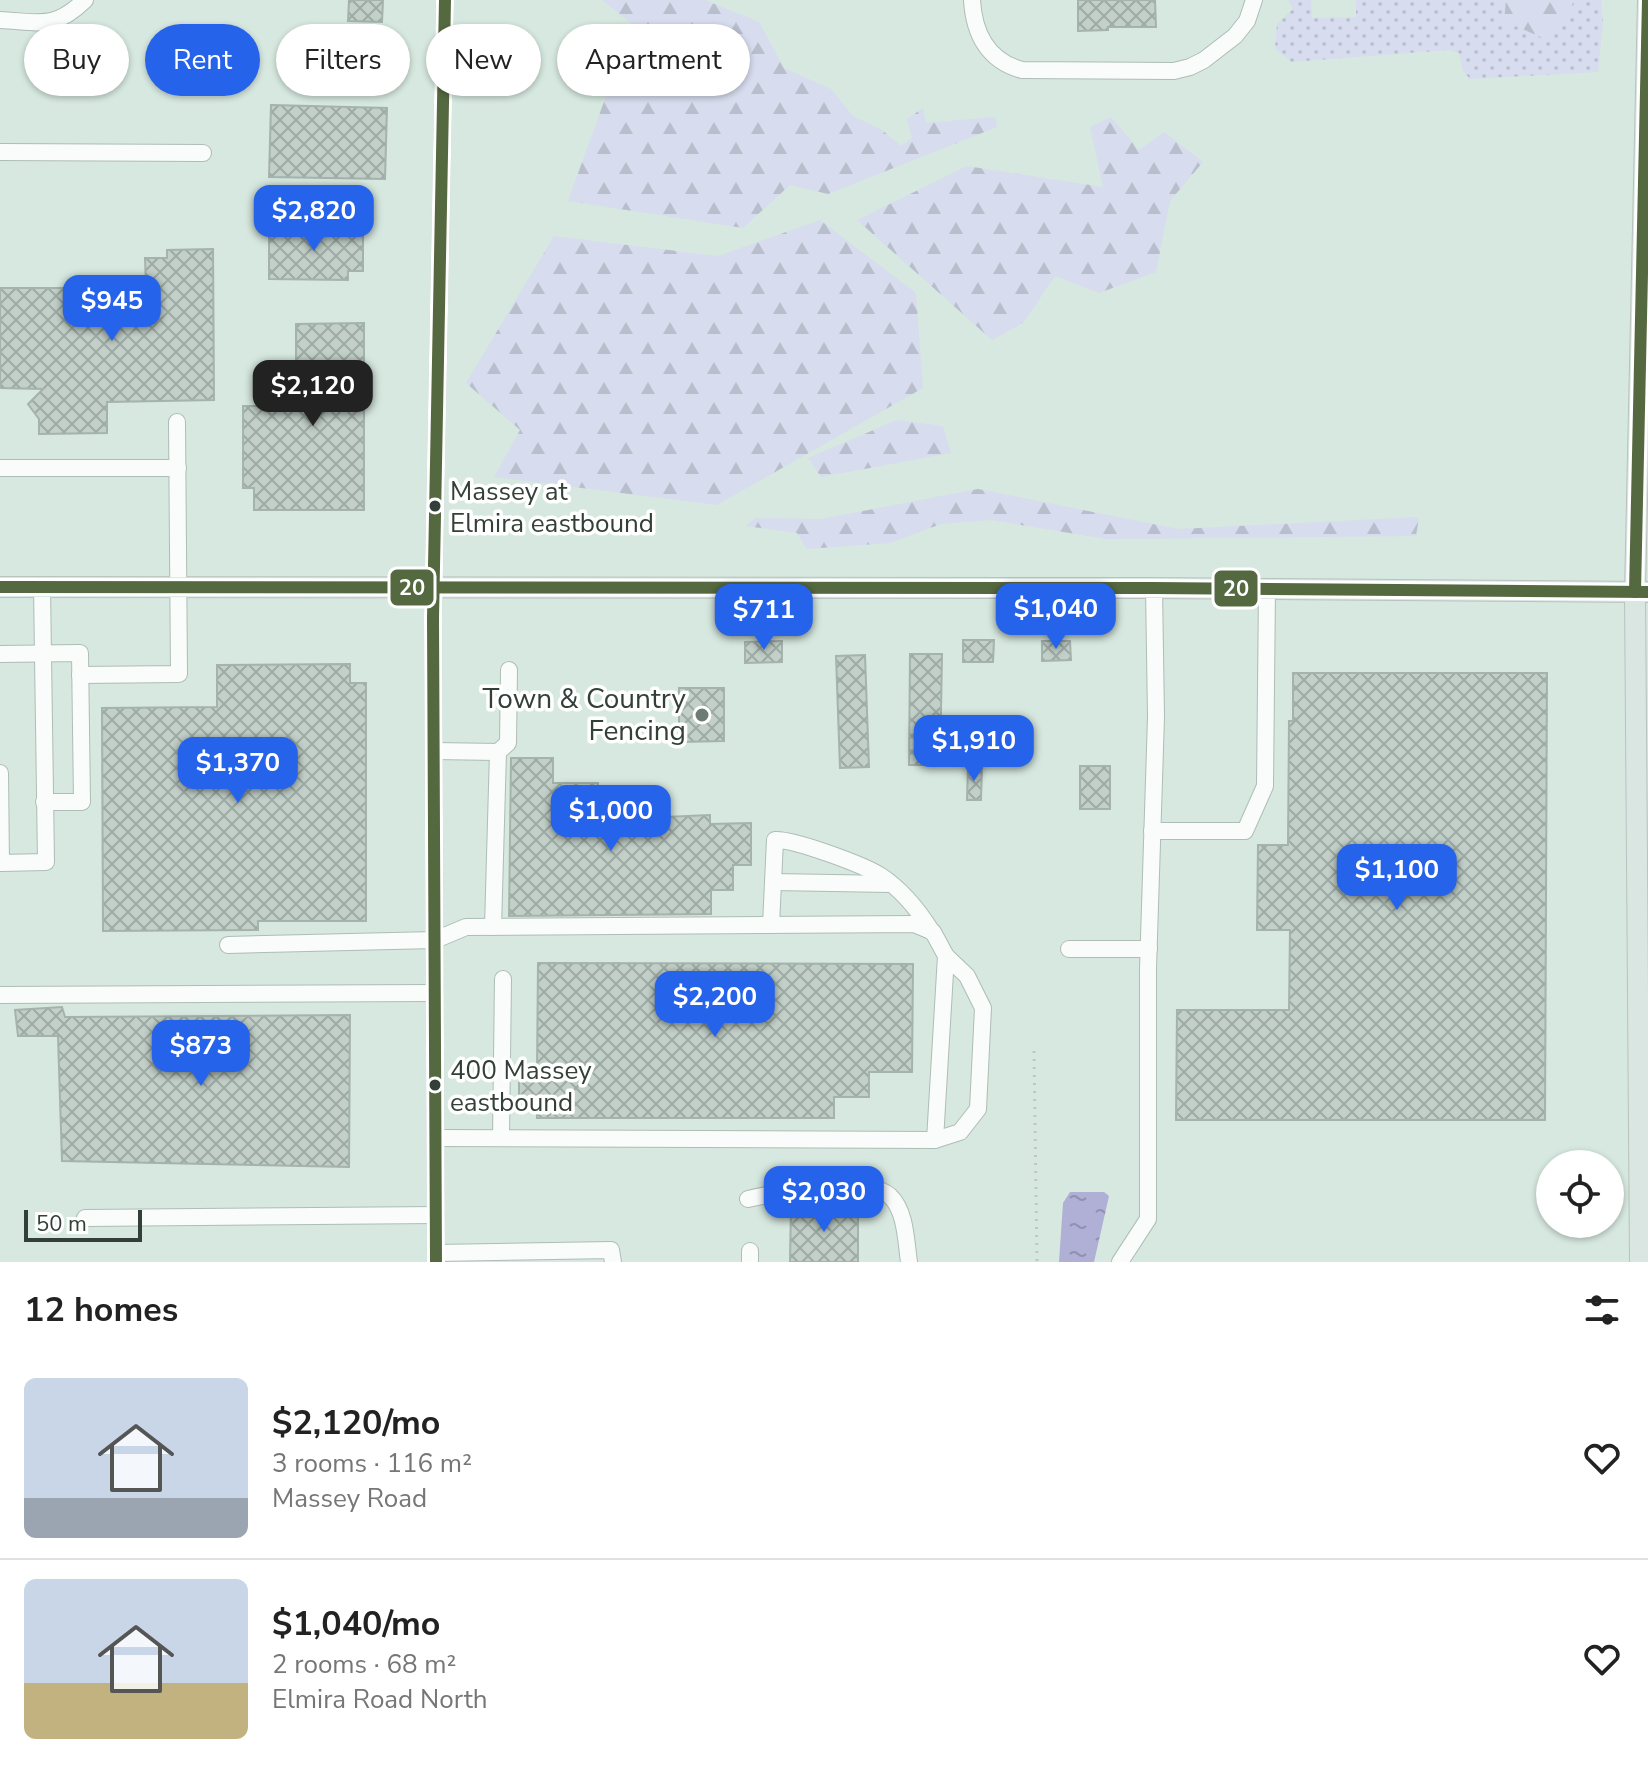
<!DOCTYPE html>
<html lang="en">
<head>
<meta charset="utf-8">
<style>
	body { margin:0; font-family:"Nunito Sans",sans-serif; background:#f6f6f6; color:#222; height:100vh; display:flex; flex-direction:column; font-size:30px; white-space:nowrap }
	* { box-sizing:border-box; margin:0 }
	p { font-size:26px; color:#767676 }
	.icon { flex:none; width:44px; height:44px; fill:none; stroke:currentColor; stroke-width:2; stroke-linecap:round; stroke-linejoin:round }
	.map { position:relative; height:1262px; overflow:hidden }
	.side { display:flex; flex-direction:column; background:#fff; flex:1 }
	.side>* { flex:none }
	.hud { position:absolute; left:24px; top:24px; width:800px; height:72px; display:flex; gap:16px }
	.fabs { position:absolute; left:1536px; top:1150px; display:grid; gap:16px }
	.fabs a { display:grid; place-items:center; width:88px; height:88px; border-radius:50%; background:#fff; box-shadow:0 2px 6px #0004; font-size:40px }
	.scale { position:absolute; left:24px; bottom:20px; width:118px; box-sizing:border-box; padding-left:8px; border:4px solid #33403a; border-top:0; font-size:22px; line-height:28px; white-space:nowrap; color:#33403a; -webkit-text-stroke:6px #fff; paint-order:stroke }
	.price { position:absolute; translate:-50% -68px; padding:0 18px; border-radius:16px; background:#2563eb; color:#fff; font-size:26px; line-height:52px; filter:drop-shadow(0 2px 4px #0008) }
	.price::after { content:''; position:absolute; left:50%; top:48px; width:24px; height:18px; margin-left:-12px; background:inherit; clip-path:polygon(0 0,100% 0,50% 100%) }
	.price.current { background:#222; color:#fff }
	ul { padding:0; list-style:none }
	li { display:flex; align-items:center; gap:24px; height:200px; padding:0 24px }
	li+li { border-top:2px solid #e0e0e0 }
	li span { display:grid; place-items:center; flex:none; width:224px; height:160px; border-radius:12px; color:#555 }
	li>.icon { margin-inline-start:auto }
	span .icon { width:96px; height:96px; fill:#fffc; stroke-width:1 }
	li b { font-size:34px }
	h2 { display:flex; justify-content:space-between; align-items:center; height:96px; padding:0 24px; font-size:34px }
	.chip { padding:0 28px; border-radius:36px; background:#fff; box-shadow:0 2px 6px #0004; font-size:28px; line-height:72px }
	.chip.current { background:#2563eb; color:#fff }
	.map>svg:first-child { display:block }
	.grass { fill:url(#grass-dots) }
	.forest { fill:url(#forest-firs) }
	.water { fill:url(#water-ripples) }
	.building { fill:url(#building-cross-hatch); stroke:#a4b3ac; stroke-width:2 }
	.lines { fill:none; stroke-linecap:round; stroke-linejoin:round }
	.minor-casing { stroke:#aebdb5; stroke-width:18 }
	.major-casing { stroke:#b9c2be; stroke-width:22 }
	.path { stroke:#bfc7c4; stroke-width:3; stroke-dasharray:2 6; stroke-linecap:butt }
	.minor { stroke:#f9fcfa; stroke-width:16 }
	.major { stroke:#dae6e2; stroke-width:20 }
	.bus-1-casing { stroke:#fff; stroke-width:18 }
	.bus-1 { stroke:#556940; stroke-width:12 }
	.bus-dot { fill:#33403a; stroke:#fff; stroke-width:3 }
	.poi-dot { fill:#6c7b74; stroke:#fff; stroke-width:3 }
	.labels { text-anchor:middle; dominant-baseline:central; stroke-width:7; stroke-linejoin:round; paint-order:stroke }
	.bus-label { font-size:26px; fill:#33403a; stroke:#fff; text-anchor:start }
	.poi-label { font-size:28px; fill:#33403a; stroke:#fff; text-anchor:end }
	.line-badge { stroke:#fff; stroke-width:3 }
	.badge-label { font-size:22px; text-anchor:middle; font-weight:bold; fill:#fff }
</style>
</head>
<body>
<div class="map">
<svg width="1648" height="1262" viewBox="0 0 1648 1262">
	<defs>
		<pattern id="grass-dots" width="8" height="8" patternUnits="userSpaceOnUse" patternTransform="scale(2)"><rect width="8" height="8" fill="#d7dcee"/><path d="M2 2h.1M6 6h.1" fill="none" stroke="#b9becd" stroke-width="1.8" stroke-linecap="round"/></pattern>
		<pattern id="forest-firs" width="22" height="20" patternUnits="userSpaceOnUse" patternTransform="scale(2)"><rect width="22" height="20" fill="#d7dcee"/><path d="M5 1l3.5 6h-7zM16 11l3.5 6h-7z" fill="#b9becd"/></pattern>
		<pattern id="water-ripples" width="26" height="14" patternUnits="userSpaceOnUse" patternTransform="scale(2)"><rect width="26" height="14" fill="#b0afd6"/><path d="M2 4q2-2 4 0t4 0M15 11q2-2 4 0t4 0" fill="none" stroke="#9090af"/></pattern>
		<pattern id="building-cross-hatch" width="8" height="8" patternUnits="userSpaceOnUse" patternTransform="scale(2)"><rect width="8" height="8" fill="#c2d0c9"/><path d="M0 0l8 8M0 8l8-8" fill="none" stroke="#9eaaa4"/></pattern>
	</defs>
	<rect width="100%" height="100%" fill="#d6e8df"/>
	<path class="grass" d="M1288 0H1311L1312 18 1356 17V0H1601L1603 21 1598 72 1470 79 1463 71 1459 53 1448 50 1291 62 1275 48 1277 24 1293 9Z"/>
	<g class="forest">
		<path d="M602 0H705L759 22 784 68 831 89 853 116 882 130 901 146 912 138 907 119 923 108 926 123 995 117 997 127 828 194 790 185 743 228 568 201 632 24Z"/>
		<path d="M1506 0H1574L1568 16 1550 41 1504 21Z"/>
		<path d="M1111 117 1139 150 1164 132 1203 162 1170 201 1156 272 1099 293 1055 276 1024 322 992 340 857 220 967 166 1103 187 1090 127Z"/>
		<path d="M820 220 916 293 923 388 717 505 494 477 520 430 466 383 554 236 718 256Z"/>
		<path d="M897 420 943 426 951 453 821 477 808 458Z"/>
		<path d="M978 489 1178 529 1419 517 1416 536 1106 539 991 520 941 524 890 543 807 549 797 533 746 526 755 518 821 519Z"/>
	</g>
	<path class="water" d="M1070 1192H1104L1109 1196 1094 1262H1059L1063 1203Z"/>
	<g class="building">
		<path d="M349 0H383L382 22 348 21Z"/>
		<path d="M1078 0H1155L1156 27H1108V30L1078 31Z"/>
		<path d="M271 105 387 108 385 179 269 177Z"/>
		<path d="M269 226 351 227 352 236H363V271H348V280L269 279Z"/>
		<path d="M213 249 214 400 107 402V433L39 434V419L28 404 43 389 0 388V288H146L145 258H167V250Z"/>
		<path d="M364 323V510H254V488H243V406H296V324Z"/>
		<path d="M963 640H994L993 662H963Z"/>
		<path d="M782 641V662L745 663V642Z"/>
		<path d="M1042 641H1070L1071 660 1042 661Z"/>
		<path d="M910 654H942L940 765H909Z"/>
		<path d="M865 655 869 767 840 768 836 656Z"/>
		<path d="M350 664V683H366V921H258V930L103 931 102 708 217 707V665Z"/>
		<path d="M1293 673H1547L1545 1120H1176L1177 1010H1289L1290 930H1257L1258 845H1288L1289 721H1293Z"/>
		<path d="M679 688H724V741L679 742Z"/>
		<path d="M511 758H553V783H598V801H619L618 819 710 815V824L751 823V865H733V890H711V914L509 916Z"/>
		<path d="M968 766H982L981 800H967Z"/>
		<rect x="1080" y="766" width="30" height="43"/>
		<path d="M538 963 913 964 912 1072H869V1097H834V1118H537V1110H519V1075H537Z"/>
		<path d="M62 1007 65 1017 350 1015 349 1167 62 1161 58 1036H18L15 1010Z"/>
		<path d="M791 1205 858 1206V1262H790Z"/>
	</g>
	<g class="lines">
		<defs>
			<g id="minor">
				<path d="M972 0C974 34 988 61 1022 70L1174 71 1190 67 1204 60 1235 36 1247 21 1254 0"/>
				<path d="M0 20C40 22 54 30 85 0"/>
				<path d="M0 152 203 153"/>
				<path d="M0 468H178"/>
				<path d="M0 654 80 653 82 802H44"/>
				<path d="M80 675 179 674 177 422"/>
				<path d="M434 751 498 752"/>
				<path d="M0 773 1 863 46 862 42 587"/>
				<path d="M1152 831H1245L1265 786 1267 589"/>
				<path d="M773 882 891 884"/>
				<path d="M771 925 775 840C794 839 864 865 881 876 902 890 919 911 932 932"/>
				<path d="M493 927 498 752 508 743 509 670"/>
				<path d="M228 945 435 940 466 927 914 924 933 932 946 956 935 1140 436 1138"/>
				<path d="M1069 949H1149"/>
				<path d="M0 995 435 993"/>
				<path d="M501 1138 503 979"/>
				<path d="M935 1140 960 1132 978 1109 983 1008 967 976 946 956"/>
				<path d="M748 1199C779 1192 865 1174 890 1196 906 1211 906 1242 909 1262"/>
				<path d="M85 1218 436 1215"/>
				<path d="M750 1251V1262"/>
				<path d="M436 1253 611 1250 613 1262"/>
				<path d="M436 1262 433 618 445 0"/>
				<path d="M1120 1262 1148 1219V969L1156 717 1154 588"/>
			</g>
			<g id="major">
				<path d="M0 587 1154 588 1648 592"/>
				<path d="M1640 1262 1635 592 1648 0"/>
			</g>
		</defs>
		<use href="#minor" class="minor-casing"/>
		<use href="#major" class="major-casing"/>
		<path class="path" d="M1034 1051 1037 1262"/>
		<use href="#minor" class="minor"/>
		<use href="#major" class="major"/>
		<defs>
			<g id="bus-1">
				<path d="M0 587 1154 588 1648 592"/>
				<path d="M1635 592 1648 0"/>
				<path d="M436 1262 433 618 445 0"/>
			</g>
		</defs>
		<use href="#bus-1" class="bus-1-casing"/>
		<use href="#bus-1" class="bus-1"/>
	</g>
	<g class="bus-dot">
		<circle cx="435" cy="506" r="7"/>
		<circle cx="435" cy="1085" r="7"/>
	</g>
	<circle class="poi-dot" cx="702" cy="715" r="8"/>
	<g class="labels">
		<g class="bus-label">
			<text x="450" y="491">Massey at<tspan x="450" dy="32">Elmira eastbound</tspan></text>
			<text x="450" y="1070">400 Massey<tspan x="450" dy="32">eastbound</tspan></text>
		</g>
		<g class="poi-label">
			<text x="686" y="699">Town &amp; Country<tspan x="686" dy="32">Fencing</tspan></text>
		</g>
	</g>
	<g class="line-badge">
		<rect x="389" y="568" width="46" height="39" rx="8" fill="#556940"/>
		<rect x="1213" y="569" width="46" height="39" rx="8" fill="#556940"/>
	</g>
	<g class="badge-label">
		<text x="412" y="595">20</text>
		<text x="1236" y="596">20</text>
	</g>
</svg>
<div class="fabs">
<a><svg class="icon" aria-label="locate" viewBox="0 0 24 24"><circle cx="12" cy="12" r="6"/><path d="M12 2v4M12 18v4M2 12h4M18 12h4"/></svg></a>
</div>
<div class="scale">50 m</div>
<b class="price" style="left:314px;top:253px">$2,820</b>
<b class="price" style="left:112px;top:343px">$945</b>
<b class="price current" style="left:313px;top:428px">$2,120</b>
<b class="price" style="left:1056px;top:651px">$1,040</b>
<b class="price" style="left:764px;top:652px">$711</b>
<b class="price" style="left:974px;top:783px">$1,910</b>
<b class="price" style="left:238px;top:805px">$1,370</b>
<b class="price" style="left:611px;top:853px">$1,000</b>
<b class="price" style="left:1397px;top:912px">$1,100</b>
<b class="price" style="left:715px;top:1039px">$2,200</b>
<b class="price" style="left:201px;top:1088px">$873</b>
<b class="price" style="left:824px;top:1234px">$2,030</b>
<div class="hud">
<a class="chip">Buy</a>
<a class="chip current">Rent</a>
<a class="chip">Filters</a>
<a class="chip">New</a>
<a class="chip">Apartment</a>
</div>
</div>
<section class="side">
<h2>12 homes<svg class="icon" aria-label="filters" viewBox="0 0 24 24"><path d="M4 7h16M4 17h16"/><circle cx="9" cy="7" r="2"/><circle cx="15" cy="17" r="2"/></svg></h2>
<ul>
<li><span style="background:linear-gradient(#c9d6e8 75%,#9aa5b1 0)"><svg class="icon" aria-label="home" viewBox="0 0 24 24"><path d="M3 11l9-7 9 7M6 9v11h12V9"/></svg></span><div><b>$2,120/mo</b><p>3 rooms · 116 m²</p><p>Massey Road</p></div><svg class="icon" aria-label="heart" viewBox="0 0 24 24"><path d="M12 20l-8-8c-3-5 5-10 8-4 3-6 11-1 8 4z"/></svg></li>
<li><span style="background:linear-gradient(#c9d6e8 65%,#c2b280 0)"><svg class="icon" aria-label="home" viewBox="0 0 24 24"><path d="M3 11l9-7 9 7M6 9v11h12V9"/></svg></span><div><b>$1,040/mo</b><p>2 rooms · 68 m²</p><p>Elmira Road North</p></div><svg class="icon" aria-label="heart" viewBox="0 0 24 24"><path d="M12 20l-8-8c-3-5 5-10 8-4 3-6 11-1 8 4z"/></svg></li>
</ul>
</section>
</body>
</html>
